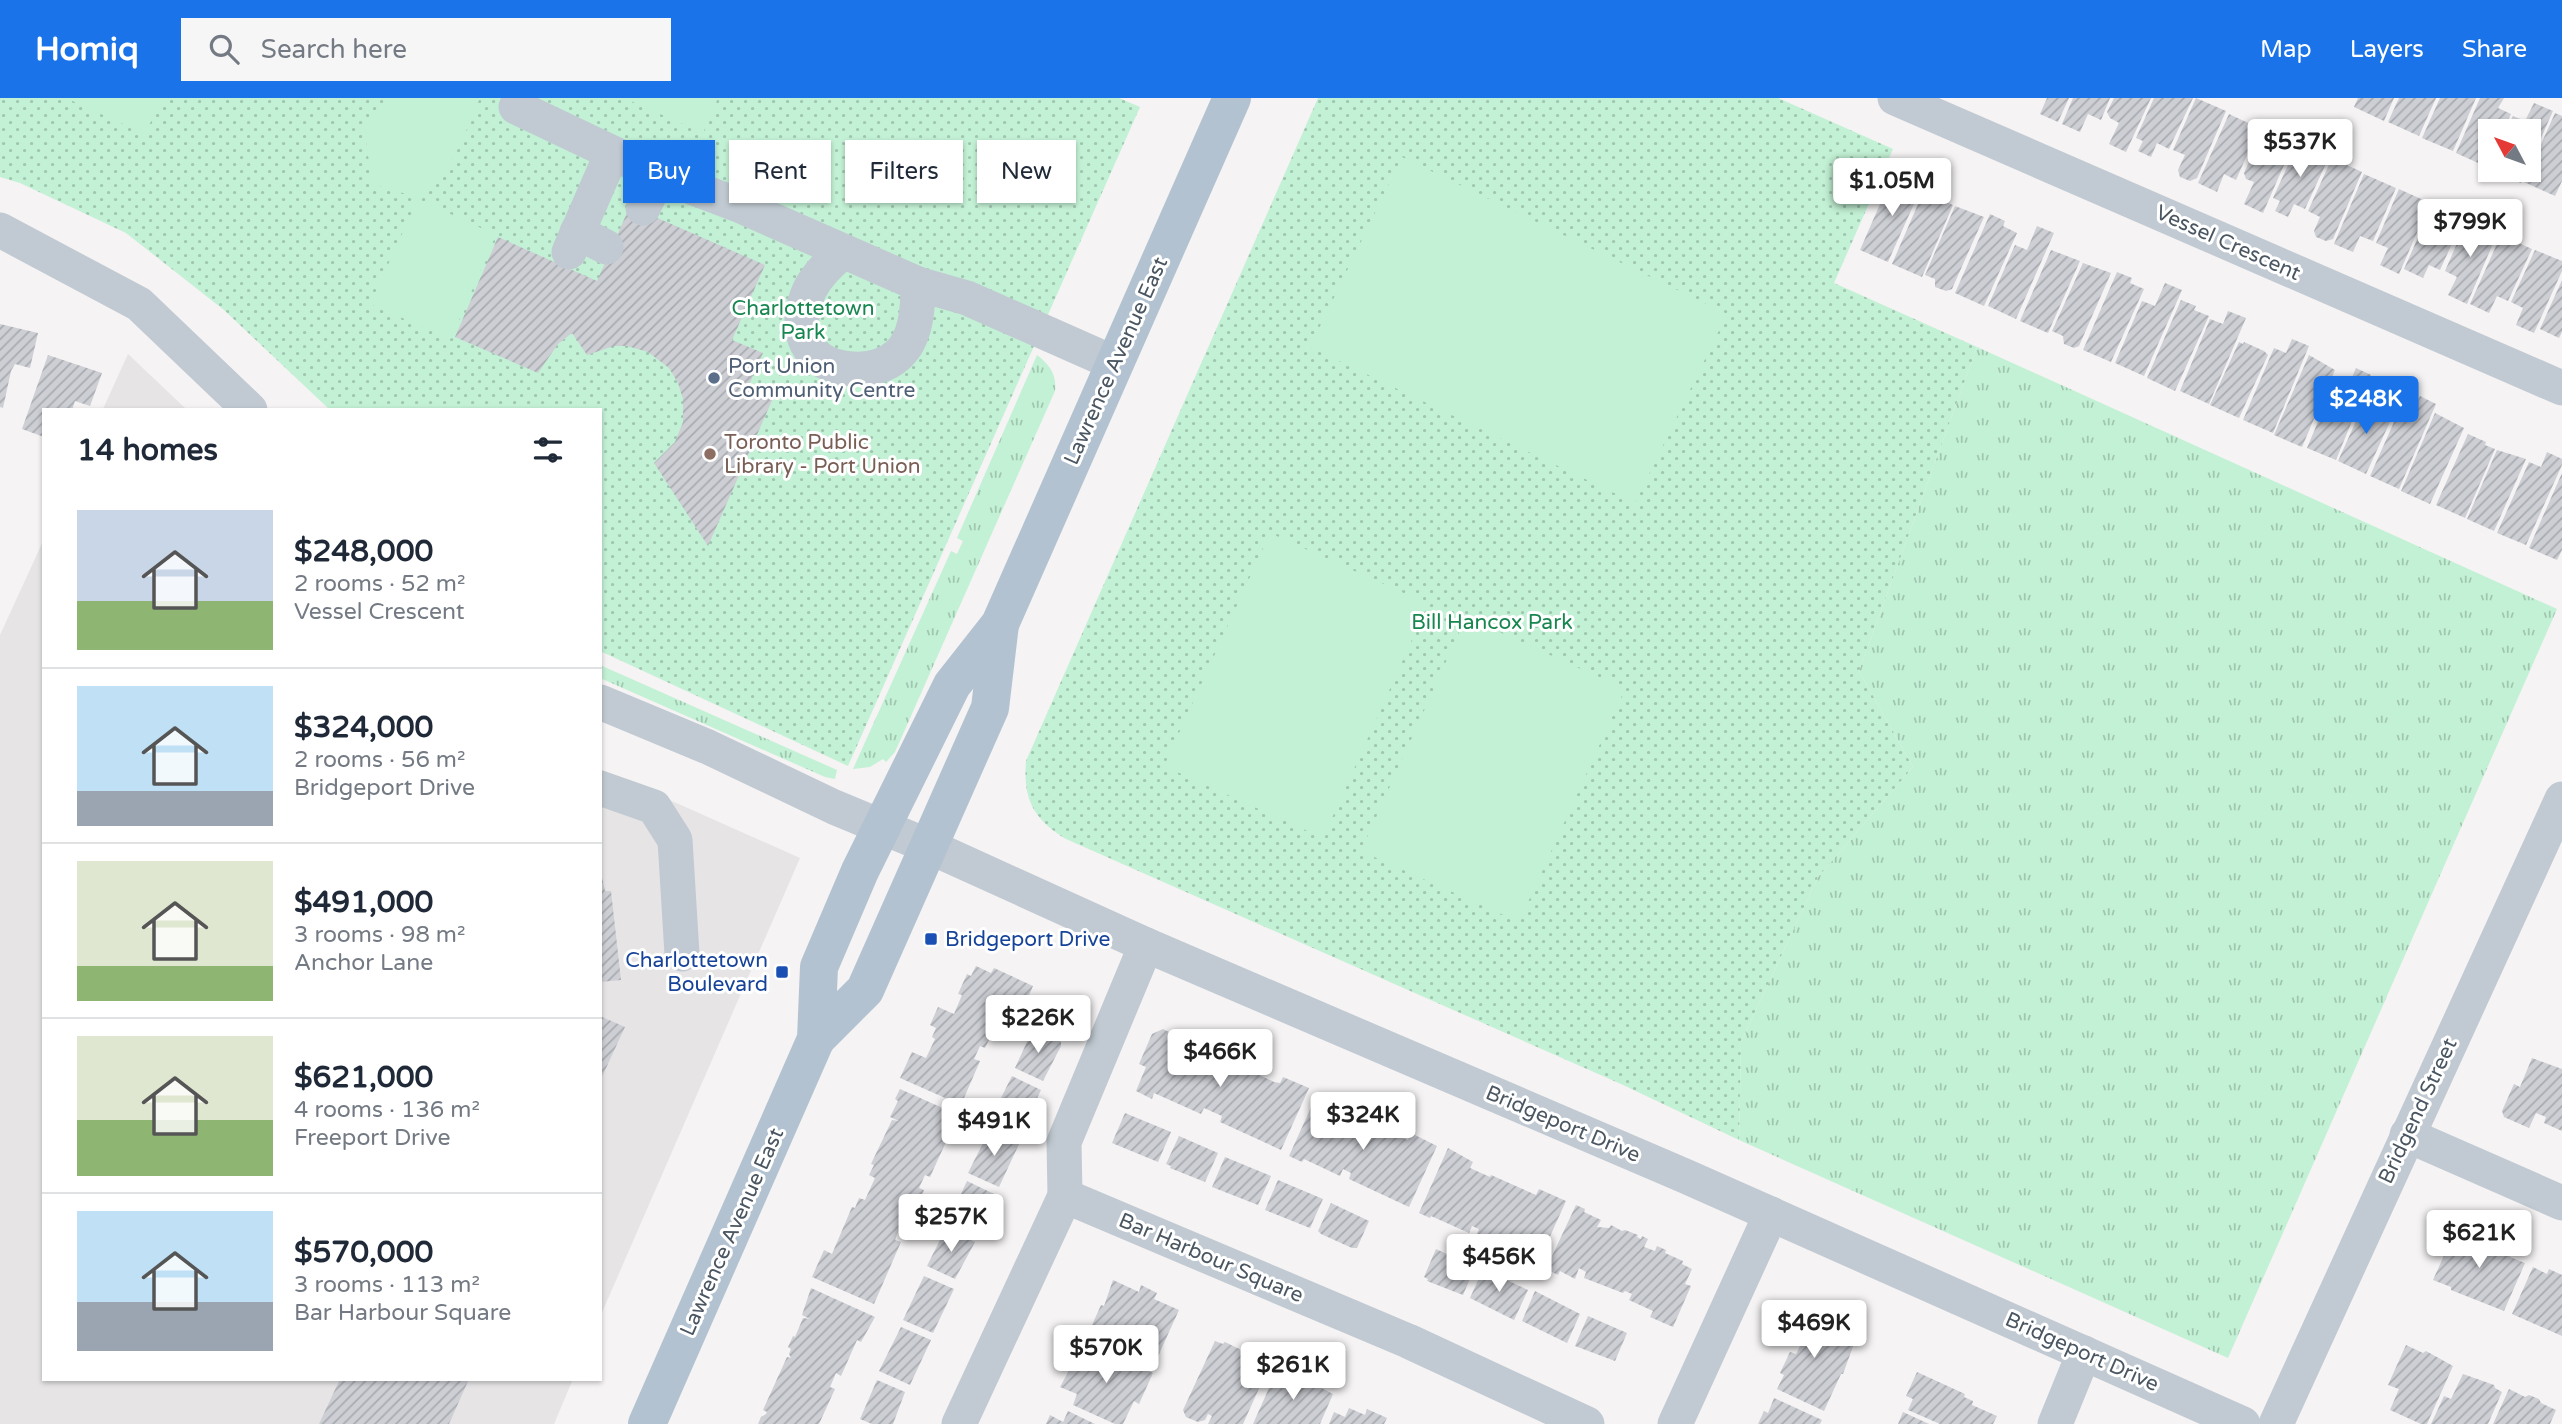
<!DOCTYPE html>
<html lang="en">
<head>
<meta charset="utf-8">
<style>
	body { margin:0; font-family:"Varela Round",sans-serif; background:#f6f6f7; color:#1f2937; height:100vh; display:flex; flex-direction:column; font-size:26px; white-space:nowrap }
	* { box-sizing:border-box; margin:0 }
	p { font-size:23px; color:#747a83 }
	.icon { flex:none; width:38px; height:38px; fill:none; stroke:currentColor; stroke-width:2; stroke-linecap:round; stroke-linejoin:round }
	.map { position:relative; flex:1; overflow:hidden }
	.drawer { position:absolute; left:42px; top:310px; width:560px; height:973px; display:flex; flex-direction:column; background:#fff; border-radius:0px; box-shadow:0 2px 5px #0004 }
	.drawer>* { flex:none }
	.banner { position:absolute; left:623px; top:42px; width:665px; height:63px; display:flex; gap:14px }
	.needle { width:46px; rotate:311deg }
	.buttons { position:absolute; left:2478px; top:21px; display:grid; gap:14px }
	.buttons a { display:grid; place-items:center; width:63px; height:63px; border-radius:0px; background:#fff; box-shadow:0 2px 5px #0004; font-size:35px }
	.price { position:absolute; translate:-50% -60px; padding:0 16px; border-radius:7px; background:#fff; color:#222; font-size:23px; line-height:46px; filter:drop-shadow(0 2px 4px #0008) }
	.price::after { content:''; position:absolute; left:50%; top:42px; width:21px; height:16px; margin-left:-10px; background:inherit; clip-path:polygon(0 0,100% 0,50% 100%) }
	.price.current { background:#1a73e8; color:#fff }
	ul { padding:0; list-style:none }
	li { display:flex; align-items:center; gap:21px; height:175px; padding:0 35px }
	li+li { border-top:2px solid #e0e1e3 }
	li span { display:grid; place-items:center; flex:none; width:196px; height:140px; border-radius:0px; color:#555 }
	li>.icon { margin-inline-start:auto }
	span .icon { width:84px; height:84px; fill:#fffc; stroke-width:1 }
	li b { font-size:30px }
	h2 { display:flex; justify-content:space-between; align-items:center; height:84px; padding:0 35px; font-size:30px }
	.pill { padding:0 24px; border-radius:0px; background:#fff; box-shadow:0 2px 5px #0004; font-size:24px; line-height:63px }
	.pill.current { background:#1a73e8; color:#fff }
	header { display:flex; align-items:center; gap:42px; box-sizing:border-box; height:98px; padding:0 35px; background:#1a73e8; color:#fff }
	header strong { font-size:33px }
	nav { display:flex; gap:38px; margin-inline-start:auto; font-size:24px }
	.search { width:490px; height:63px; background:#f6f6f7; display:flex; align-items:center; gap:18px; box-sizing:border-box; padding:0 24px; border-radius:0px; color:#747a83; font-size:26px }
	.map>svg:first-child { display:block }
	.education { fill:#e6e4e5 }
	.grass { fill:url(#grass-tufts) }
	.park { fill:url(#park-dots) }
	.pitch { fill:#c3f1d5 }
	.building { fill:url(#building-hatch) }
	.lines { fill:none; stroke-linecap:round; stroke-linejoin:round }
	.minor { stroke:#c1cad2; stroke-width:35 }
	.major { stroke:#b3c2d1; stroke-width:38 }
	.service-dot { fill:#5c6f8a; stroke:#fff; stroke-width:2.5 }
	.education-dot { fill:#8d6e63; stroke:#fff; stroke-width:2.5 }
	.transit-dot { fill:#1a4fb4; stroke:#fff; stroke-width:2.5 }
	.labels { text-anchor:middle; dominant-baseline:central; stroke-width:6; stroke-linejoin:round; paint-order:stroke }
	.street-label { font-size:21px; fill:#4a5661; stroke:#fff }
	.park-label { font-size:21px; fill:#17864f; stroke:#fff }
	.service-label { font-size:21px; fill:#4e5e75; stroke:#fff; text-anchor:start }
	.education-label { font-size:21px; fill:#785e54; stroke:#fff; text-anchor:start }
	.transit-label { font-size:21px; fill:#164399; stroke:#fff; text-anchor:start }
</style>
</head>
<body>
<header>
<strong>Homiq</strong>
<div class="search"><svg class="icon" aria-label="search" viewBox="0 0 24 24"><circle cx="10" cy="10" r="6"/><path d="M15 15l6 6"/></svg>Search here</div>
<nav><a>Map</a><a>Layers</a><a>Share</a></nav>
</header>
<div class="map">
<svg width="2562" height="1326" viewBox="0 0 2562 1326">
	<defs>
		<pattern id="grass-tufts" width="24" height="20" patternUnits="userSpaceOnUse" patternTransform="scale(1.75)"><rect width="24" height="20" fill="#c3f1d5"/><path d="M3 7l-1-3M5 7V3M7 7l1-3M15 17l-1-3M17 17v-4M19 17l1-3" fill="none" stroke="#a0c6b0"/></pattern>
		<pattern id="park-dots" width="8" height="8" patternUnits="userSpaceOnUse" patternTransform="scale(1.75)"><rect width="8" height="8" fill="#c3f1d5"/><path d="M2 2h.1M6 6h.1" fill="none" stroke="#a0c6b0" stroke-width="1.8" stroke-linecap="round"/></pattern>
		<pattern id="building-hatch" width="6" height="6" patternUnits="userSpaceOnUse" patternTransform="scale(1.75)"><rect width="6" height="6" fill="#cdcfd5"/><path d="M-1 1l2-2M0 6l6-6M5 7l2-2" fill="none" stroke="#a8abb0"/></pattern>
	</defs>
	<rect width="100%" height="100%" fill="#f5f3f3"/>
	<g class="education">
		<path d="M128 256 186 311H103Z"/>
		<path d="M44 441V1281H573L554 1326H0V537Z"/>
		<path d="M600 671 800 760 600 1219Z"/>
	</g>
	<g class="grass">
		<path d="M1977 249 2557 511 2228 1260 1739 1042 1741 944 1818 779 1913 669 1859 573Z"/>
		<path d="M1037 257C1050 267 1057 277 1055 293L895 654 886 664 883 661 870 669 853 671 951 453 957 456 963 443 957 440Z"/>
		<path d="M600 567 837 672 835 681 825 679 600 580Z"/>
	</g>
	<g class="park">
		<path d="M0 0H1119L1140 9 848 668 600 553V312L329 311 224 212 126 135 20 85 0 79Z"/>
		<path d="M1318 0H1778L1893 51 1834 185 1977 249 1859 573 1913 669 1818 779 1741 944 1739 1042 1621 986 1066 741C1033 721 1023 701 1026 663Z"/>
	</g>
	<g class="pitch">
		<path d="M66 0H162L145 36Z"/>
		<path d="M385 0H480C468 26 446 94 416 97 410 98 385 90 379 88L373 91 362 17 370 20 381 9Z"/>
		<path d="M624 0H718L703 35Z"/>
		<path d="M1402 59 1727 216 1635 405 1310 249Z"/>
		<path d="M418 101 496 137 451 241 370 206Z"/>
		<path d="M1270 435 1428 506 1323 740 1164 668Z"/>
		<path d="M1466 519 1625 591 1519 824 1361 753Z"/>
	</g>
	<g class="building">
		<path d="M2047 0H2069L2058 24 2040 16Z"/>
		<path d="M2073 0H2110L2101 22 2088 16 2080 34 2062 26Z"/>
		<path d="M2114 0H2151L2126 54 2109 46 2119 25 2110 20 2107 14Z"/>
		<path d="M2154 0H2193L2169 51 2157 45 2151 59 2138 53 2143 43 2136 40Z"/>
		<path d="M2196 0 2226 13 2197 80 2190 83 2180 79 2178 72 2185 57 2173 52Z"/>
		<path d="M2358 0H2394L2384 23 2354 9Z"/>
		<path d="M2399 0H2436L2419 38 2388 24Z"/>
		<path d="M2440 0H2476L2453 53 2422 40Z"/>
		<path d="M2480 0H2504L2498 10 2511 16 2503 33H2490V61L2487 69 2456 55Z"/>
		<path d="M2534 5 2553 13 2529 67V33H2506L2513 18 2525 23Z"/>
		<path d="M2555 15 2562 18V83L2555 98 2524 84Z"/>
		<path d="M2229 16 2259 30 2236 82 2224 76 2217 94 2198 85Z"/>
		<path d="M2264 30 2294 44 2263 115 2244 106 2254 84 2246 81 2244 75Z"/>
		<path d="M2298 45 2329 59 2305 111 2294 106 2288 119 2275 113 2280 103 2273 100Z"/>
		<path d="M2332 60 2362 74 2333 141 2326 143 2316 139 2314 133 2320 119 2308 113Z"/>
		<path d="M1910 71 1926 79 1888 164 1860 152 1887 90 1899 96Z"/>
		<path d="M2490 72H2527L2521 85Z"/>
		<path d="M2364 76 2396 90 2373 143 2360 138 2353 154 2334 146Z"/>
		<path d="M2399 91 2430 105 2399 176 2380 167 2388 150 2376 145Z"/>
		<path d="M1922 97 1932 101 1933 98 1953 107 1922 179 1892 166Z"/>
		<path d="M2433 106 2464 119 2440 172 2429 167 2423 180 2404 171Z"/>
		<path d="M630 108 765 167 732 242 763 255 749 287 774 298 708 448 654 365 675 344 683 324V301L678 285 669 270 648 254 627 248H614L587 257 572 235 558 246 538 275 455 239 498 139 597 183Z"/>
		<path d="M1955 108 1984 119 1952 191 1946 193 1935 189V181L1925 177Z"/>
		<path d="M1990 116 2005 123 2003 128 2017 135 1984 208 1955 195Z"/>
		<path d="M2468 120 2498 134 2467 206 2448 197 2457 179 2445 173Z"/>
		<path d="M2037 128 2054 135 2016 221 1988 208 2015 147 2027 152Z"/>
		<path d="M2501 137 2532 151 2508 203 2497 198 2489 215 2470 206Z"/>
		<path d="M2051 152 2080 163 2048 235 2020 223Z"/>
		<path d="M2535 152 2562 163V173L2534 235 2516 227 2523 210 2511 204Z"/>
		<path d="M2083 165 2111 175 2079 248 2074 250 2064 246 2063 238 2052 233Z"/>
		<path d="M2117 174 2132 180 2130 185 2144 191 2111 264 2083 252Z"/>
		<path d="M2562 182V234L2559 240 2540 231Z"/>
		<path d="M2165 185 2182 192 2144 278 2115 265 2142 203 2155 208Z"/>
		<path d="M2181 202 2196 208 2194 212 2209 218 2175 293 2147 280Z"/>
		<path d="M2228 213 2246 220 2209 306 2180 293 2210 221 2223 226Z"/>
		<path d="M0 226 38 235 30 270 15 266 11 273 3 310 0 309Z"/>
		<path d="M2292 241 2309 248 2273 335 2243 322 2274 250 2286 255Z"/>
		<path d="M2239 244 2243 246 2244 244 2264 253 2268 257 2239 320 2210 307Z"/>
		<path d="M48 257 102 275 90 308 75 303 72 312H44V339L22 331Z"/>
		<path d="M2309 257 2335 272 2302 349 2274 337Z"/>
		<path d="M2356 270 2371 277 2336 362 2307 350 2337 278 2350 284Z"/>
		<path d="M2420 298 2436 306 2399 391 2370 378 2402 306 2414 311Z"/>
		<path d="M2366 301 2370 303 2371 301 2395 313 2366 376 2338 363Z"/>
		<path d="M2435 315 2464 330 2430 406 2401 393Z"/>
		<path d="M2468 336 2486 344 2485 347 2495 351 2465 420 2436 407Z"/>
		<path d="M2497 352 2526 361 2494 433 2467 421Z"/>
		<path d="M2547 354 2562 361V367L2526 447 2497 435 2529 364 2541 369Z"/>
		<path d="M2562 375V452L2557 462 2529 450Z"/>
		<path d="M600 770 605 793H611L621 882 600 884Z"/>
		<path d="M976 868 991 875 994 870 1033 888 1024 909 1018 907 1012 920 1008 918 1001 935 994 932 985 950 980 948 974 961 980 963 961 1007 900 980 912 954 926 960 935 941 932 939 936 930 930 927 938 909 954 916 962 897 958 896 967 876 971 878Z"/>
		<path d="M600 918 625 929 600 983Z"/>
		<path d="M1033 931 1061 944V948L1043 983 1015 970Z"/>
		<path d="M1163 931 1175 937 1174 941 1186 947 1187 943 1274 984 1280 985 1283 979 1309 990 1281 1052 1220 1024 1222 1018 1204 1010 1201 1016 1154 995 1152 1001 1136 993 1146 969 1139 966 1152 936Z"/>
		<path d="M2532 960 2562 971V1033L2544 1025 2546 1019 2536 1015 2529 1030 2504 1019 2502 1013 2514 986 2520 989Z"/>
		<path d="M1012 978 1041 992 1020 1036 990 1022Z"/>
		<path d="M900 991 965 1020 959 1033 956 1032 950 1046 946 1044 930 1079 925 1077 919 1090 924 1092 907 1132 900 1129 895 1142 901 1144 874 1206 812 1179 824 1152 832 1156 852 1109 855 1110 859 1100 865 1102 875 1080 869 1077 874 1067 871 1066 892 1022 899 1023 890 1019 898 1003 895 1001Z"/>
		<path d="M1318 994 1344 1008 1340 1015 1360 1022 1363 1026 1361 1030 1365 1032 1369 1030 1373 1032 1375 1028 1387 1033 1385 1035 1388 1037 1389 1035 1408 1042 1411 1035 1437 1048 1409 1109 1349 1081 1351 1075 1343 1071 1340 1078 1304 1061 1302 1064 1289 1058Z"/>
		<path d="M1125 1015 1171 1034 1158 1064 1112 1045Z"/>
		<path d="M990 1031 1020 1044 999 1089 968 1075Z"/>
		<path d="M1179 1038 1218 1055 1205 1084 1170 1070 1171 1068 1166 1066Z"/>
		<path d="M1448 1050 1473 1064 1470 1070 1490 1079 1491 1077 1536 1097 1539 1091 1566 1103 1538 1165 1476 1138 1479 1131 1472 1128 1469 1135 1431 1118 1430 1120 1419 1115Z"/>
		<path d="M1225 1059 1271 1078 1258 1107 1212 1089Z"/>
		<path d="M1278 1082 1323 1101 1310 1130 1265 1112Z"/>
		<path d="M967 1083 994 1096 992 1100 994 1101 977 1135 949 1122Z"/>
		<path d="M1331 1105 1369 1123 1357 1150H1352L1321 1136 1318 1133Z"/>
		<path d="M1576 1107 1585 1111 1584 1114 1601 1122 1597 1129 1609 1130 1611 1127 1622 1133 1625 1132 1638 1137 1637 1139 1641 1141 1642 1138 1648 1141 1644 1149 1655 1153 1657 1148 1666 1152 1665 1155 1683 1163 1682 1166 1692 1171 1685 1186 1691 1188 1673 1229 1650 1219 1653 1213 1629 1202 1632 1196 1625 1193 1623 1195 1584 1180 1586 1174 1579 1170 1575 1181 1560 1173 1558 1177 1546 1171Z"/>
		<path d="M2458 1127 2481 1137 2477 1148 2487 1152 2490 1145 2512 1154 2510 1159 2525 1165 2504 1213 2451 1192V1189L2433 1182 2446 1153 2449 1154 2451 1149 2448 1148Z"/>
		<path d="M946 1130 975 1144 955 1181 927 1168Z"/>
		<path d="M1436 1151 1475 1169 1463 1197 1427 1183 1428 1181 1424 1179Z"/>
		<path d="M2533 1169 2547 1176 2549 1171 2562 1177V1238L2512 1216Z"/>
		<path d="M1483 1171 1528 1192 1514 1222 1470 1200Z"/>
		<path d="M924 1178 954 1191 933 1235 903 1222Z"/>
		<path d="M1113 1182 1139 1194 1141 1187 1157 1195 1154 1201 1179 1212 1154 1267 1105 1245 1110 1235 1092 1227 1101 1207 1104 1208Z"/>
		<path d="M811 1190 875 1219 861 1244 857 1242 841 1278 836 1275 830 1289 835 1291 819 1326H758L761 1319 766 1316 767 1314 763 1312 787 1259 791 1260 789 1256 791 1251 788 1249 793 1238 795 1239 803 1220 810 1221 802 1217Z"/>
		<path d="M1535 1193 1580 1216 1567 1245 1522 1223Z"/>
		<path d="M1802 1212 1834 1226 1831 1232 1855 1243 1843 1276H1841L1824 1313 1777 1291 1784 1277 1780 1275 1790 1254 1796 1256 1801 1246 1784 1239 1795 1215Z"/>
		<path d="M1588 1218 1627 1235 1615 1263 1575 1248Z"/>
		<path d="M901 1229 931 1242 910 1287 879 1273Z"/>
		<path d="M1215 1243 1223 1246 1225 1244 1270 1266 1243 1326H1208L1212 1318 1208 1316 1205 1322 1198 1324 1186 1319 1183 1312Z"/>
		<path d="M2406 1247 2423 1255 2426 1253 2453 1268 2427 1326H2421L2390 1312 2399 1291 2388 1287Z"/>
		<path d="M1093 1248 1153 1275 1139 1306 1134 1303 1123 1326H1115L1073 1307 1077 1296 1060 1289 1079 1254 1089 1258Z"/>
		<path d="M1277 1272 1287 1276 1288 1273 1333 1296 1320 1326H1253Z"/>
		<path d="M1917 1274 1965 1296 1964 1299 1973 1303 1972 1307 1997 1318 1993 1326H1940L1908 1312 1913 1301 1906 1298Z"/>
		<path d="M2463 1276 2494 1287 2495 1290 2502 1294 2488 1326H2431L2444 1298 2451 1301Z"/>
		<path d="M340 1281H469L449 1326H319Z"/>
		<path d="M877 1282 905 1294 893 1326H872L860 1321Z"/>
		<path d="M2509 1291 2525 1299 2529 1297 2539 1301 2541 1305 2556 1312 2550 1326H2493Z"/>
		<path d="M1774 1300 1822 1322 1820 1326H1758L1764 1313 1768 1315Z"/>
		<path d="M1349 1310 1365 1317 1367 1311 1387 1320 1384 1326H1329L1334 1314 1345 1319Z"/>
		<path d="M1068 1313 1095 1326H1046L1050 1317 1063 1324Z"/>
		<path d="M1903 1314 1929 1326H1898Z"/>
	</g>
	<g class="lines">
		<g class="minor">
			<path d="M1895 0 2562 290"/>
			<path d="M516 9 659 77 741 108 918 186 967 200 1114 265"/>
			<path d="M643 110 659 77"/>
			<path d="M0 132 139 206 250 312"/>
			<path d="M577 134 606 149"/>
			<path d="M569 154 612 55"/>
			<path d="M842 154C830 165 818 176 810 191 791 231 806 269 853 271 869 272 886 268 898 257 917 240 918 208 918 186"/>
			<path d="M600 604 708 649 834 709 928 748 1146 847 1685 1078 2243 1326"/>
			<path d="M600 690 654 709 675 742 682 856"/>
			<path d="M2407 1037 2562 1105"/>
			<path d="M1065 1098 1064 1044 1146 847"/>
			<path d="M959 1326 1065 1098 1408 1243 1587 1326"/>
			<path d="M1675 1326 1771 1116"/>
			<path d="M2055 1326 2084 1255"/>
			<path d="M2276 1326 2562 701"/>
		</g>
		<g class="major">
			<path d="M816 941 865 892 990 610 1000 526"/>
			<path d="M647 1326 816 941 819 869 860 773 952 587 1000 526 1232 0"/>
		</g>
	</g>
	<circle class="service-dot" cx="714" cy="280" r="7"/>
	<circle class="education-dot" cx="710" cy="356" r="7"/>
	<g class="transit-dot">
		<rect x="924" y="834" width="14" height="14" rx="3.5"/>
		<rect x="775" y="867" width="14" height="14" rx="3.5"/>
	</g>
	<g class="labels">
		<g class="street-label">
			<text transform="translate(2228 145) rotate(24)">Vessel Crescent</text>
			<text transform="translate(1116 263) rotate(-66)">Lawrence Avenue East</text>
			<text transform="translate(2418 1013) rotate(-65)">Bridgend Street</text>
			<text transform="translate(1563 1026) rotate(23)">Bridgeport Drive</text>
			<text transform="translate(732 1134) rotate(-66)">Lawrence Avenue East</text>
			<text transform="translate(1211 1160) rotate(23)">Bar Harbour Square</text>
			<text transform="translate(2082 1254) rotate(24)">Bridgeport Drive</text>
		</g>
		<g class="park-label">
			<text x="803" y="210">Charlottetown<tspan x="803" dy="24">Park</tspan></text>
			<text x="1492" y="524">Bill Hancox Park</text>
		</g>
		<g class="service-label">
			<text x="728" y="268">Port Union<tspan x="728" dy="24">Community Centre</tspan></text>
		</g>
		<g class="education-label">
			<text x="724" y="344">Toronto Public<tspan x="724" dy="24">Library - Port Union</tspan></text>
		</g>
		<g class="transit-label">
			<text x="945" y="841">Bridgeport Drive</text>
			<text x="768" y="862" text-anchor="end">Charlottetown<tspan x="768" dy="24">Boulevard</tspan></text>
		</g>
	</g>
</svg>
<div class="buttons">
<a><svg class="needle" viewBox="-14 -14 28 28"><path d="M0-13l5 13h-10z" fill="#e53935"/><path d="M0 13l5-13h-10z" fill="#747a83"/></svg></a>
</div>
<b class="price" style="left:2300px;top:81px">$537K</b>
<b class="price" style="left:1892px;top:120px">$1.05M</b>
<b class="price" style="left:2470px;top:161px">$799K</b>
<b class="price current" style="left:2366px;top:338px">$248K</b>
<b class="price" style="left:1038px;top:957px">$226K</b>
<b class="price" style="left:1220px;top:991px">$466K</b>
<b class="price" style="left:1363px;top:1054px">$324K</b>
<b class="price" style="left:994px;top:1060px">$491K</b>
<b class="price" style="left:951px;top:1156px">$257K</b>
<b class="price" style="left:2479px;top:1172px">$621K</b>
<b class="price" style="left:1499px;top:1196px">$456K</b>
<b class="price" style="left:1814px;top:1262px">$469K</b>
<b class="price" style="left:1106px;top:1287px">$570K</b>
<b class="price" style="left:1293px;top:1304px">$261K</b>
<div class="banner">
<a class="pill current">Buy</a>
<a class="pill">Rent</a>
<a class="pill">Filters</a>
<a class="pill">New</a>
</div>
<section class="drawer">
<h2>14 homes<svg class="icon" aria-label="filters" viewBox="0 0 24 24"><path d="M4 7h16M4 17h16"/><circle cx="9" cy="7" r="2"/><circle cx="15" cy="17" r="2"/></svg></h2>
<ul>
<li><span style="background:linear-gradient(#c9d6e8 65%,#8fb573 0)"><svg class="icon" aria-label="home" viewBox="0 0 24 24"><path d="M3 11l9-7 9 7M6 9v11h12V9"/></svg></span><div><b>$248,000</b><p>2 rooms · 52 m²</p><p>Vessel Crescent</p></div></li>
<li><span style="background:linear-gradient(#bfe0f5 75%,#9aa5b1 0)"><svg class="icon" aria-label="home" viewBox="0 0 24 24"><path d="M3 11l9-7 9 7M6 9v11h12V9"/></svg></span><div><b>$324,000</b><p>2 rooms · 56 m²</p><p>Bridgeport Drive</p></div></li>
<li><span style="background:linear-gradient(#dfe7d0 75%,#8fb573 0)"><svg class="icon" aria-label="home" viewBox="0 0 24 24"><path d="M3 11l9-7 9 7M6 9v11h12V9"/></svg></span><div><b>$491,000</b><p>3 rooms · 98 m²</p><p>Anchor Lane</p></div></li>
<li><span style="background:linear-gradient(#dfe7d0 60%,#8fb573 0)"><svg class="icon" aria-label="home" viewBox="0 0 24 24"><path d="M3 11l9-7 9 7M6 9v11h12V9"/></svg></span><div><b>$621,000</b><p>4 rooms · 136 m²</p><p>Freeport Drive</p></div></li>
<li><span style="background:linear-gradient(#bfe0f5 65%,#9aa5b1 0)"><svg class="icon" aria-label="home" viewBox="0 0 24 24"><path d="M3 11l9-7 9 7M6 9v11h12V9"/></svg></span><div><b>$570,000</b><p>3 rooms · 113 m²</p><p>Bar Harbour Square</p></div></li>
</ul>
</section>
</div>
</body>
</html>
